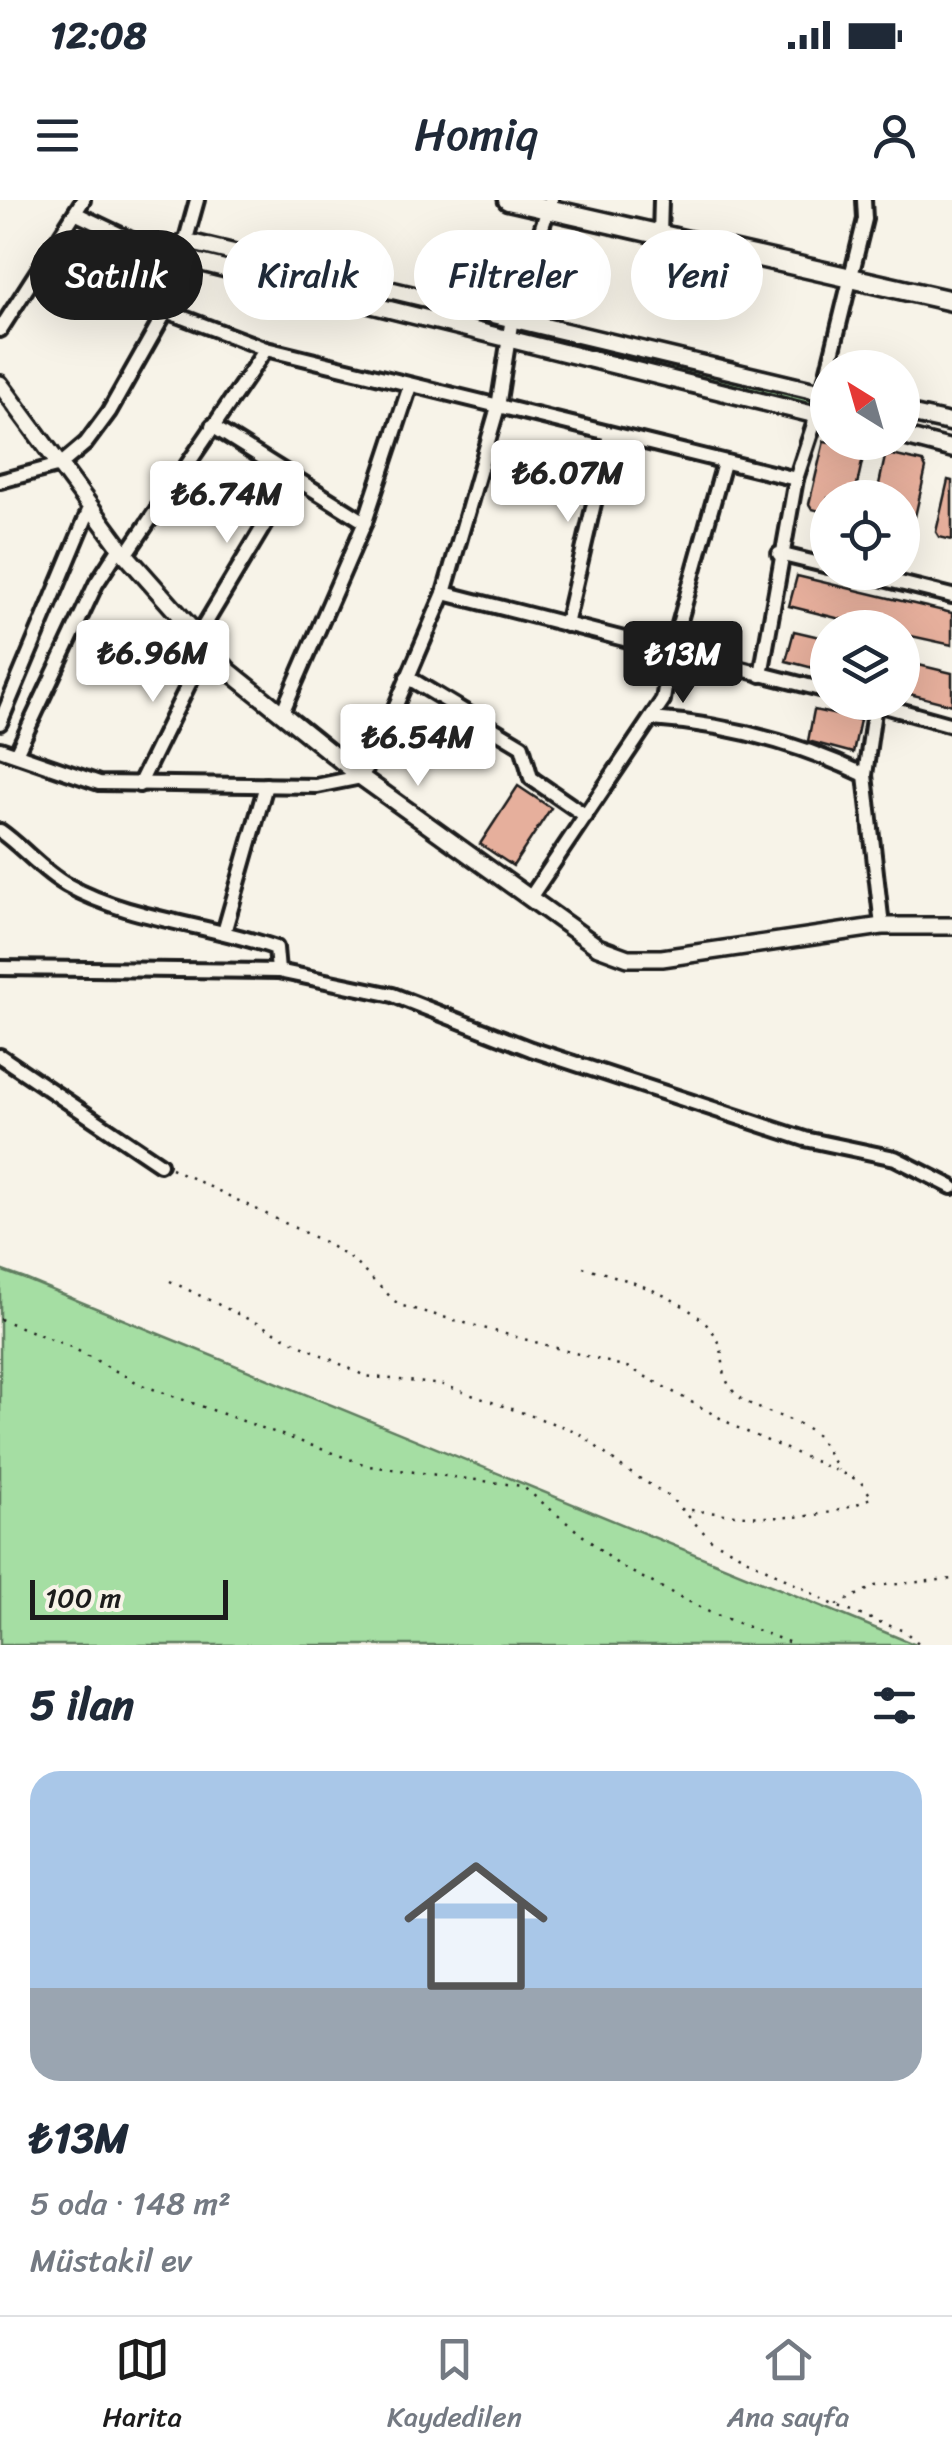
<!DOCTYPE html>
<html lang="tr">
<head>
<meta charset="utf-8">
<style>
	body { margin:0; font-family:Sriracha,sans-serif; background:#f2f2f3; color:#1f2937; height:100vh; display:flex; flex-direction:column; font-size:38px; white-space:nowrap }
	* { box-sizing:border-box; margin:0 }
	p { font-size:32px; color:#747a83 }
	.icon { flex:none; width:55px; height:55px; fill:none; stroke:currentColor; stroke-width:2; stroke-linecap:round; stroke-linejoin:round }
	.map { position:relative; height:1445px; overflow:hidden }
	.details { display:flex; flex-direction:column; background:#fff; flex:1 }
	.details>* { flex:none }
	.banner { position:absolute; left:30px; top:30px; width:892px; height:90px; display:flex; gap:20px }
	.needle { width:65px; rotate:323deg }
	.tools { position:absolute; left:810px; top:150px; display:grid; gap:20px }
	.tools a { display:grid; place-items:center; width:110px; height:110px; border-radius:50%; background:#fff; box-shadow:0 10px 40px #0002; font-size:50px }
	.scale { position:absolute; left:30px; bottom:25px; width:198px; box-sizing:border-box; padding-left:10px; border:5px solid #1c1c1c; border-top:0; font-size:28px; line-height:35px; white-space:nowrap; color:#1c1c1c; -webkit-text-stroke:8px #f7f3e8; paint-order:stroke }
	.price { position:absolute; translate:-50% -85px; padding:0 22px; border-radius:10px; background:#fff; color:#222; font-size:32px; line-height:65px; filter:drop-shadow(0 2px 5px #0008) }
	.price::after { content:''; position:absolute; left:50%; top:60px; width:30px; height:22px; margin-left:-15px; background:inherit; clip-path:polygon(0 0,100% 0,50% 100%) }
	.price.current { background:#1c1c1c; color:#fff }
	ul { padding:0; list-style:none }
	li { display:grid; align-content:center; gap:20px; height:530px; padding:0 30px }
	li span { display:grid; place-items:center; height:310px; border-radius:30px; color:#555 }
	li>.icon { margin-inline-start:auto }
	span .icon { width:180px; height:180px; fill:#fffc; stroke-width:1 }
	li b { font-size:42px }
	h2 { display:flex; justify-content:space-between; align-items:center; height:120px; padding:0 30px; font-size:42px }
	.chip { padding:0 35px; border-radius:45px; background:#fff; box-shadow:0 10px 40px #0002; font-size:35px; line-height:90px }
	.chip.current { background:#1c1c1c; color:#fff }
	.status { display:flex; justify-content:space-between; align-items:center; height:70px; padding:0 50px; background:#fff; direction:ltr }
	.status svg { height:28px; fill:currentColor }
	header { display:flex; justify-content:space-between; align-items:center; height:130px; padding:0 30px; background:#fff; font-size:45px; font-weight:600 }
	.menu { display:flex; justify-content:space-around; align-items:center; height:140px; border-top:2px solid #e0e1e3; background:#fff; font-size:28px; color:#747a83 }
	.menu a { display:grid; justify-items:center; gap:5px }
	.menu .current { color:#1c1c1c }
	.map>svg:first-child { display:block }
	.green { fill:#a5dea3; stroke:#607d60; stroke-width:2.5 }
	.building { fill:#e6af9c; stroke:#1c1c1c; stroke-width:2.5 }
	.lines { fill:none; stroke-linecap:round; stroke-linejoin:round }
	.minor-casing { stroke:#1c1c1c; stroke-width:20 }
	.tertiary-casing { stroke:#1c1c1c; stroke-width:22 }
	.secondary-casing { stroke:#1c1c1c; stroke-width:25 }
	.path { stroke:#1c1c1c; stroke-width:2.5; stroke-dasharray:2.5 8; stroke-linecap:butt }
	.minor { stroke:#f7f3e8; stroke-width:12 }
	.tertiary { stroke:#f7f3e8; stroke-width:15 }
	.secondary { stroke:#f7f3e8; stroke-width:18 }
</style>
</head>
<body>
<div class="status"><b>12:08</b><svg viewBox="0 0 49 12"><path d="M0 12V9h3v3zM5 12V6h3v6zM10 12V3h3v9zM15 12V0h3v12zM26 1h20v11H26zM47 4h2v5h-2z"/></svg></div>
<header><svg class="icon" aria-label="menu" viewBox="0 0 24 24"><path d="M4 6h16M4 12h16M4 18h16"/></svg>Homiq<svg class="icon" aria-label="person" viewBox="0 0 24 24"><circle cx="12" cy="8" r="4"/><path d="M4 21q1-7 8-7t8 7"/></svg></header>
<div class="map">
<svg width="952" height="1445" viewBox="0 0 952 1445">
	<rect width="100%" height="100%" fill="#f7f3e8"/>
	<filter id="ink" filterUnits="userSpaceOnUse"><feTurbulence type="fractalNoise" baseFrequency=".01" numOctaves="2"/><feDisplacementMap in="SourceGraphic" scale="20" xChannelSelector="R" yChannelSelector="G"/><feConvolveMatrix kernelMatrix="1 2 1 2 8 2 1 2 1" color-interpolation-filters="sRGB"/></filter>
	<g filter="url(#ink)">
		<g class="green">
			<path d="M207 50 505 122 504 132 206 60Z"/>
			<path d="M521 128 810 198 809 207 520 136Z"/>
			<path d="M0 1070 25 1079 916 1445H0Z"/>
		</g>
		<g class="building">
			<path d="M824 241 862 247 864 253 854 298H828V313L812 309 809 304Z"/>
			<path d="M892 255 923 262 926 268 912 330 902 327V298H876L885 257Z"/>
			<path d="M948 280 952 281V340L939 337 936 332Z"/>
			<path d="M797 376 952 413V445L902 434V428H876L789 406Z"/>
			<path d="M794 431 828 439 821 470 786 461Z"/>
			<path d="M902 461 952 473V505L902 492Z"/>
			<path d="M814 510 860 520 853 553 808 541Z"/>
			<path d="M518 586 551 608 513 666 480 644Z"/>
		</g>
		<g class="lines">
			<defs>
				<g id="minor">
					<path d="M77 14 180 63"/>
					<path d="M660 36 661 0"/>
					<path d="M166 111 266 149 796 279"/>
					<path d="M0 130 83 0"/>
					<path d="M212 226 365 322"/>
					<path d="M0 281 60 265 86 243 109 212 166 111 197 0"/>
					<path d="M779 354 828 366"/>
					<path d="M126 355 266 149"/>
					<path d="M856 372 952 396"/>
					<path d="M444 393 828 491"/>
					<path d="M566 425 610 234"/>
					<path d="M198 436 293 277"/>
					<path d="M761 475 796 279 817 215 865 19 864 0"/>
					<path d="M407 477 522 546 531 578 586 616"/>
					<path d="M870 502 952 525"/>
					<path d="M875 504 865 575 882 726"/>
					<path d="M282 513 365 322 410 186"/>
					<path d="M652 519C725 524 798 543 865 575"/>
					<path d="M0 523 90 308"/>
					<path d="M0 549 99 583 316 586 361 577 376 552 444 393 498 207 512 118 551 0"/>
					<path d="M16 554 96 384 120 347"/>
					<path d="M139 585 207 447"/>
					<path d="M0 631C23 647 42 671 67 685 129 720 209 724 276 748L278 771"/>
					<path d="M530 698 663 500 671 453 724 263"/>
					<path d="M225 729 266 585"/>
					<path d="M0 768 278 771 393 795 531 849 805 939 895 958 952 987"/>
					<path d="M0 856 160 964"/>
				</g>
				<g id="tertiary">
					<path d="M185 41 828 194"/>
					<path d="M182 58 828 218"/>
					<path d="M0 184 126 355 229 471 361 577 598 747 628 758H662L882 726H952"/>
					<path d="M902 212 952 223"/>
					<path d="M902 236 952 249"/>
				</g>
				<path id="secondary" d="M508 0 952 101"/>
			</defs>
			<use href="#minor" class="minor-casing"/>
			<use href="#tertiary" class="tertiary-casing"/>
			<use href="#secondary" class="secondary-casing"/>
			<g class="path">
				<path d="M171 968 324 1042 352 1060 399 1105 630 1168 740 1229 860 1281 872 1297C815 1328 744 1316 682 1309"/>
				<path d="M583 1067C624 1078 694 1099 717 1138 727 1157 718 1177 736 1194 758 1215 799 1216 818 1237 826 1247 832 1260 838 1270"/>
				<path d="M170 1081 365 1176 443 1185 578 1232 624 1269 669 1296 710 1339 836 1406 904 1431 921 1445"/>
				<path d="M0 1119 71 1147 142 1185 369 1266 522 1286 620 1366 709 1412 796 1445"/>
				<path d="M837 1405 875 1386 952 1379"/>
			</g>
			<use href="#minor" class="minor"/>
			<use href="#tertiary" class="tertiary"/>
			<use href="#secondary" class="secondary"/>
		</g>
	</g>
</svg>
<div class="tools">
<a><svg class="needle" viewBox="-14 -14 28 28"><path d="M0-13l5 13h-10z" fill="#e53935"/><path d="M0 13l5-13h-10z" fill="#747a83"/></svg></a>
<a><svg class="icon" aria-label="locate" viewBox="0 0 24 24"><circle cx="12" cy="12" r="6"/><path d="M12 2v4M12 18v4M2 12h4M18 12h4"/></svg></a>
<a><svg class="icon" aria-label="layers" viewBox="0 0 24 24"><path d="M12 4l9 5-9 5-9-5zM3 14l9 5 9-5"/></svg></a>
</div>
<div class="scale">100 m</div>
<b class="price" style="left:568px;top:325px">₺6.07M</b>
<b class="price" style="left:227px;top:346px">₺6.74M</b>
<b class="price" style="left:153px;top:505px">₺6.96M</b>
<b class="price current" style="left:683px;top:506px">₺13M</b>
<b class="price" style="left:418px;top:589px">₺6.54M</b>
<div class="banner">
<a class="chip current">Satılık</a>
<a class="chip">Kiralık</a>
<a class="chip">Filtreler</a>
<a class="chip">Yeni</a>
</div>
</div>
<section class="details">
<h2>5 ilan<svg class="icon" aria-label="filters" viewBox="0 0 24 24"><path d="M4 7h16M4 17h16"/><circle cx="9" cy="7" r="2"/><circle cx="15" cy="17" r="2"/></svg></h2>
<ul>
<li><span style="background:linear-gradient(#a9c7e8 70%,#9aa5b1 0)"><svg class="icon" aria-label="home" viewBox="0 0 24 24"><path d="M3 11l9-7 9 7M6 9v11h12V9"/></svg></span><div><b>₺13M</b><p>5 oda · 148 m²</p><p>Müstakil ev</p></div></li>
</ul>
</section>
<nav class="menu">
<a class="current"><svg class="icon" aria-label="map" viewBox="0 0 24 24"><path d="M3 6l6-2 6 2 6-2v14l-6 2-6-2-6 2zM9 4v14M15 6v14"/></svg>Harita</a>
<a><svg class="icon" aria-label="saved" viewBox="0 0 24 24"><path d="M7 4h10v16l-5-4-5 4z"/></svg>Kaydedilen</a>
<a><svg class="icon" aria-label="home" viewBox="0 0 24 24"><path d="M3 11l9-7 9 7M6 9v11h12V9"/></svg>Ana sayfa</a>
</nav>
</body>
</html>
